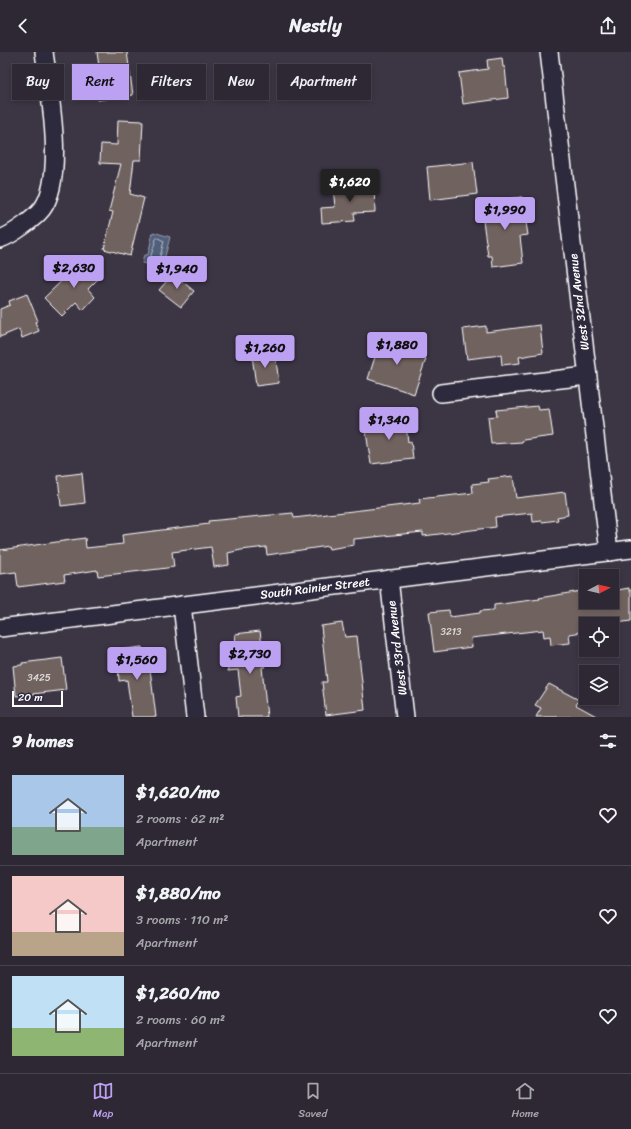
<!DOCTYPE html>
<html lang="en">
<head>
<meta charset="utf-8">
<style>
	body { margin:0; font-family:Sriracha,sans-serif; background:#35303b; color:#f1f3f6; height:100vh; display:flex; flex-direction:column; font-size:15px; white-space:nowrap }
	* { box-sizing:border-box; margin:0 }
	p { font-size:13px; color:#a7a6ac }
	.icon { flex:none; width:22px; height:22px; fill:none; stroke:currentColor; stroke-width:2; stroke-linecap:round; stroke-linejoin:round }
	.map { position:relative; height:665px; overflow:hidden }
	.details { display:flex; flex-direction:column; background:#2d2833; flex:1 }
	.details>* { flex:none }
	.top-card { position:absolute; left:12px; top:12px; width:400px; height:36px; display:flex; gap:8px }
	.needle { width:26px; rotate:83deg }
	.controls { position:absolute; left:579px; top:517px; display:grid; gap:8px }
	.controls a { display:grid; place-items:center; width:40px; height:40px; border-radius:0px; background:#2d2833; box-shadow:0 2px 6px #0003,0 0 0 1px #48444e; font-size:20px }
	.scale { position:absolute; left:12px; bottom:10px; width:51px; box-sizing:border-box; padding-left:4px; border:2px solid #fff; border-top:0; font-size:11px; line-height:14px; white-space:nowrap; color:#fff; -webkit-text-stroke:3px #2f2a3d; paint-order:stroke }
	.price { position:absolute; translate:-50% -34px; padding:0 9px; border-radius:4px; background:#bca0f2; color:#111; font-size:13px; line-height:26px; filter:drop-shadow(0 1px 2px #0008) }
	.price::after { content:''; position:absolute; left:50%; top:24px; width:12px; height:9px; margin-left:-6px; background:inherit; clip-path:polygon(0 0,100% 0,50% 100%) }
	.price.selected { background:#222; color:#fff }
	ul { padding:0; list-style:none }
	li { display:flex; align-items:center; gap:12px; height:100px; padding:0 12px }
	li+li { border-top:1px solid #48444e }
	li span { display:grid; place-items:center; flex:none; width:112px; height:80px; border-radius:0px; color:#555 }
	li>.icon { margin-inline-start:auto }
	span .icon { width:48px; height:48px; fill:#fffc; stroke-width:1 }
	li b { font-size:17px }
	h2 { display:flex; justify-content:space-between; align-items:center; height:48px; padding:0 12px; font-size:17px }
	.tag { padding:0 14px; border-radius:0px; background:#2d2833; box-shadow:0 2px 6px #0003,0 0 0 1px #48444e; font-size:14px; line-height:36px }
	.tag.selected { background:#bca0f2; color:#111 }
	header { display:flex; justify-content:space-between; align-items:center; height:52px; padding:0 12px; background:#2d2833; font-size:18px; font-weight:800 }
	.tabs { display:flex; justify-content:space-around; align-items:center; height:56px; border-top:1px solid #48444e; background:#2d2833; font-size:11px; color:#a7a6ac }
	.tabs a { display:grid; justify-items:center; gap:2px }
	.tabs .selected { color:#bca0f2 }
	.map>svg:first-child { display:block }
	.water { fill:#515e7a; stroke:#979eaf }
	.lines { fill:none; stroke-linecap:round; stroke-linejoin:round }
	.shore { stroke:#b9bfca; stroke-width:1 }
	.building { fill:#6f625e; stroke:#fff }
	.minor-casing { stroke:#fff; stroke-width:20 }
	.minor { stroke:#2f2a3d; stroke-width:17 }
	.labels { text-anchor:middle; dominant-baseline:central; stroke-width:3; stroke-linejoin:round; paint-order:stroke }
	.number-label { font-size:10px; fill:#dbd8d7 }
	.street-label { font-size:12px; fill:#fff; stroke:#2f2a3d }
</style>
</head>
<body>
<header><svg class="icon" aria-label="back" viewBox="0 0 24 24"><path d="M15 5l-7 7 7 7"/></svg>Nestly<svg class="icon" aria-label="share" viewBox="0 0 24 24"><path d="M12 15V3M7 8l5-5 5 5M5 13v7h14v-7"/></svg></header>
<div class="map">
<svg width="631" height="665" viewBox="0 0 631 665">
	<rect width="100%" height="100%" fill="#3c3544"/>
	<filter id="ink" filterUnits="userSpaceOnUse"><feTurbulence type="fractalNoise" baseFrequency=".025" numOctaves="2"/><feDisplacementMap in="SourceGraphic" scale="8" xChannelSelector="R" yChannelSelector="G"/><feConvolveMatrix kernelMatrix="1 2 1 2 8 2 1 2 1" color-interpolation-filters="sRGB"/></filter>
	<g filter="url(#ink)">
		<path class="water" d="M153 180 170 185 162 216 142 211 144 203H148Z"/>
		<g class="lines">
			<path class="shore" d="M158 186 164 189 159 209 157 210 150 207 156 187Z"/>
		</g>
		<g class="building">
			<path d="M97 0H127L133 43 98 48 95 30 101 29Z"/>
			<path d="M502 6 503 15H505L508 46 463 52 459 21 488 17 487 8Z"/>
			<path d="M118 68 143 69 141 108H134L130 142 144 146 130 204 104 197 113 160 109 159 121 112 100 111 101 92 117 93Z"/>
			<path d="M473 110 477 142 430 148 427 115Z"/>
			<path d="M374 132 375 160 354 161 355 169 322 171 321 156 335 155 333 135Z"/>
			<path d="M522 145 528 183 520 184 523 211 493 215 492 204H488L483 169 489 168 487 149Z"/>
			<path d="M84 207 98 222V227L88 237 95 245 83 258 76 250 62 264 44 246Z"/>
			<path d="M173 222 194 239 181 255 159 238Z"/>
			<path d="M27 242 38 269 35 270 39 279 22 286 19 277 0 285V257L10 253 9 249Z"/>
			<path d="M540 273 543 301 519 305 520 311 502 313 501 303 467 307 463 277 486 274V280Z"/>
			<path d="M381 286 421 299 419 305 426 307 414 342 368 327Z"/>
			<path d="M275 301 279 331 256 334 252 303Z"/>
			<path d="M538 354 539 358 549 357 553 384 523 388 522 390 491 392 488 365 497 364 496 358Z"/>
			<path d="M405 365 408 390 411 389 413 407 371 412 366 380H368L367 370Z"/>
			<path d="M82 421 85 451 61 454 58 424Z"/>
			<path d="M513 424 516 446 565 440 568 463 557 465 558 468 542 470V469L533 470 532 461 495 465 496 475 423 484V480L354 487V493L329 497 328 494 267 503 266 495 241 498 228 501 229 513 214 515 211 495 172 500 174 515 159 517 98 524 97 518 64 523 65 529 18 535 16 520 0 522V498L85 486 86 496 123 492 122 483 209 472 208 469 293 461 294 466 420 451 419 447 473 441 472 432 489 430 488 427Z"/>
			<path d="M629 536V539L631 538V569L609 572H582L583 580 569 582 570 591 551 593 550 584 544 585 543 578 471 586 472 595 434 600 429 560 449 558 450 565 480 561V559L494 558V553L540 547 539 546 581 539 582 550H612V539Z"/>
			<path d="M342 571 345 585 357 584 365 658 326 663 322 630H327L321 574Z"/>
			<path d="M260 579 265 615H262L267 665H238L236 645 241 644 238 618 228 619 227 604 237 602 235 582Z"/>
			<path d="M142 595 143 602 148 601 156 665H132L127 628 119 629 117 598Z"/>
			<path d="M62 606 66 638 16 644 13 614 22 613V611Z"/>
			<path d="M549 632 579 648 576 653 598 665H536L541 656 535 653Z"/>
		</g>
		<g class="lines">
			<defs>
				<g id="minor">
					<path d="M549 0 609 500"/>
					<path d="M0 187C12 183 34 167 42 157 66 125 49 38 44 0"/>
					<path d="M441 341 587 324"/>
					<path d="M389 527 405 665"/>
					<path d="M182 553 195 665"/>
					<path d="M0 576 631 497"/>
				</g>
			</defs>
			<use href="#minor" class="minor-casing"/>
			<use href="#minor" class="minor"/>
		</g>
	</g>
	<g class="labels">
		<g class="number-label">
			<text x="451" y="580">3213</text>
			<text x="39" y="626">3425</text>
		</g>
		<g class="street-label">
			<text transform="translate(579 250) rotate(-97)">West 32nd Avenue</text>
			<text transform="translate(315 536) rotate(-7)">South Rainier Street</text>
			<text transform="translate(397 596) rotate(-97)">West 33rd Avenue</text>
		</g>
	</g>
</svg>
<div class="controls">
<a><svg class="needle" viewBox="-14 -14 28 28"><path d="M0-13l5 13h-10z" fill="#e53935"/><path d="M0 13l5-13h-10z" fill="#a7a6ac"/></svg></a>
<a><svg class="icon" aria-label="locate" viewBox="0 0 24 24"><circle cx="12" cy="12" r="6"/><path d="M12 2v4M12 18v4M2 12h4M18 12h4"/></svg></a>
<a><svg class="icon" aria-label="layers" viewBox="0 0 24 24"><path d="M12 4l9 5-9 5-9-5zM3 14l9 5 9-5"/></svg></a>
</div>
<div class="scale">20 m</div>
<b class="price selected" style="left:350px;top:151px">$1,620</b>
<b class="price" style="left:505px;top:179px">$1,990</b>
<b class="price" style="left:74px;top:237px">$2,630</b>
<b class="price" style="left:177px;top:238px">$1,940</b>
<b class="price" style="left:397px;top:314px">$1,880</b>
<b class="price" style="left:265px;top:317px">$1,260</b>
<b class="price" style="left:389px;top:389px">$1,340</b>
<b class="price" style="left:250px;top:623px">$2,730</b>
<b class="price" style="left:137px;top:629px">$1,560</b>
<div class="top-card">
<a class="tag">Buy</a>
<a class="tag selected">Rent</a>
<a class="tag">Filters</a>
<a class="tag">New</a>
<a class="tag">Apartment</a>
</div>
</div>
<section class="details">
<h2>9 homes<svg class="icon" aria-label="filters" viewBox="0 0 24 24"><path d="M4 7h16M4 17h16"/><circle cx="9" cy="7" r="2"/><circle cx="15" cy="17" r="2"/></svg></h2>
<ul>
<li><span style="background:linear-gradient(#a9c7e8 65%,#7fa58c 0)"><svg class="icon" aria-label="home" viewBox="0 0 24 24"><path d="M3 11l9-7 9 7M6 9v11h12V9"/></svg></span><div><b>$1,620/mo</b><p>2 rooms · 62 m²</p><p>Apartment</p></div><svg class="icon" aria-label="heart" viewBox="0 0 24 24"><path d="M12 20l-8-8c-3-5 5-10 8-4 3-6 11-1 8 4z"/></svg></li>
<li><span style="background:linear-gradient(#f6c9c9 70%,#b9a48a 0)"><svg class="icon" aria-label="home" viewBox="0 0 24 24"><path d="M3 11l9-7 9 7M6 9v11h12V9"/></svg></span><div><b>$1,880/mo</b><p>3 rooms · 110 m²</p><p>Apartment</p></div><svg class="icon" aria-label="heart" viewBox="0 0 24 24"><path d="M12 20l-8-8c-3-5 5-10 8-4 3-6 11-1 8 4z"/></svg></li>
<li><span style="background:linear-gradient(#bfe0f5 65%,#8fb573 0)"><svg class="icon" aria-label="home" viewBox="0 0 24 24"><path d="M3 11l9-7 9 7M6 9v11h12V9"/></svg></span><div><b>$1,260/mo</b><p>2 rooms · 60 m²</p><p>Apartment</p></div><svg class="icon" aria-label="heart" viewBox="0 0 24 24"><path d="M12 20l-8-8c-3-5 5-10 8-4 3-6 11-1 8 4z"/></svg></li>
</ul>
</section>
<nav class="tabs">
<a class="selected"><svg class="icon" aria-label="map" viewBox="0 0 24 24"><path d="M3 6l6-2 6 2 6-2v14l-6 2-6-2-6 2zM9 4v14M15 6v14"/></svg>Map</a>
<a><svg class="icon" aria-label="saved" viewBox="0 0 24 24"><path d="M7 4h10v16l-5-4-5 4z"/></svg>Saved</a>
<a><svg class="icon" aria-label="home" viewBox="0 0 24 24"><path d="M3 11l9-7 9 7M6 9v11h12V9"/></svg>Home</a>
</nav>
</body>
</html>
